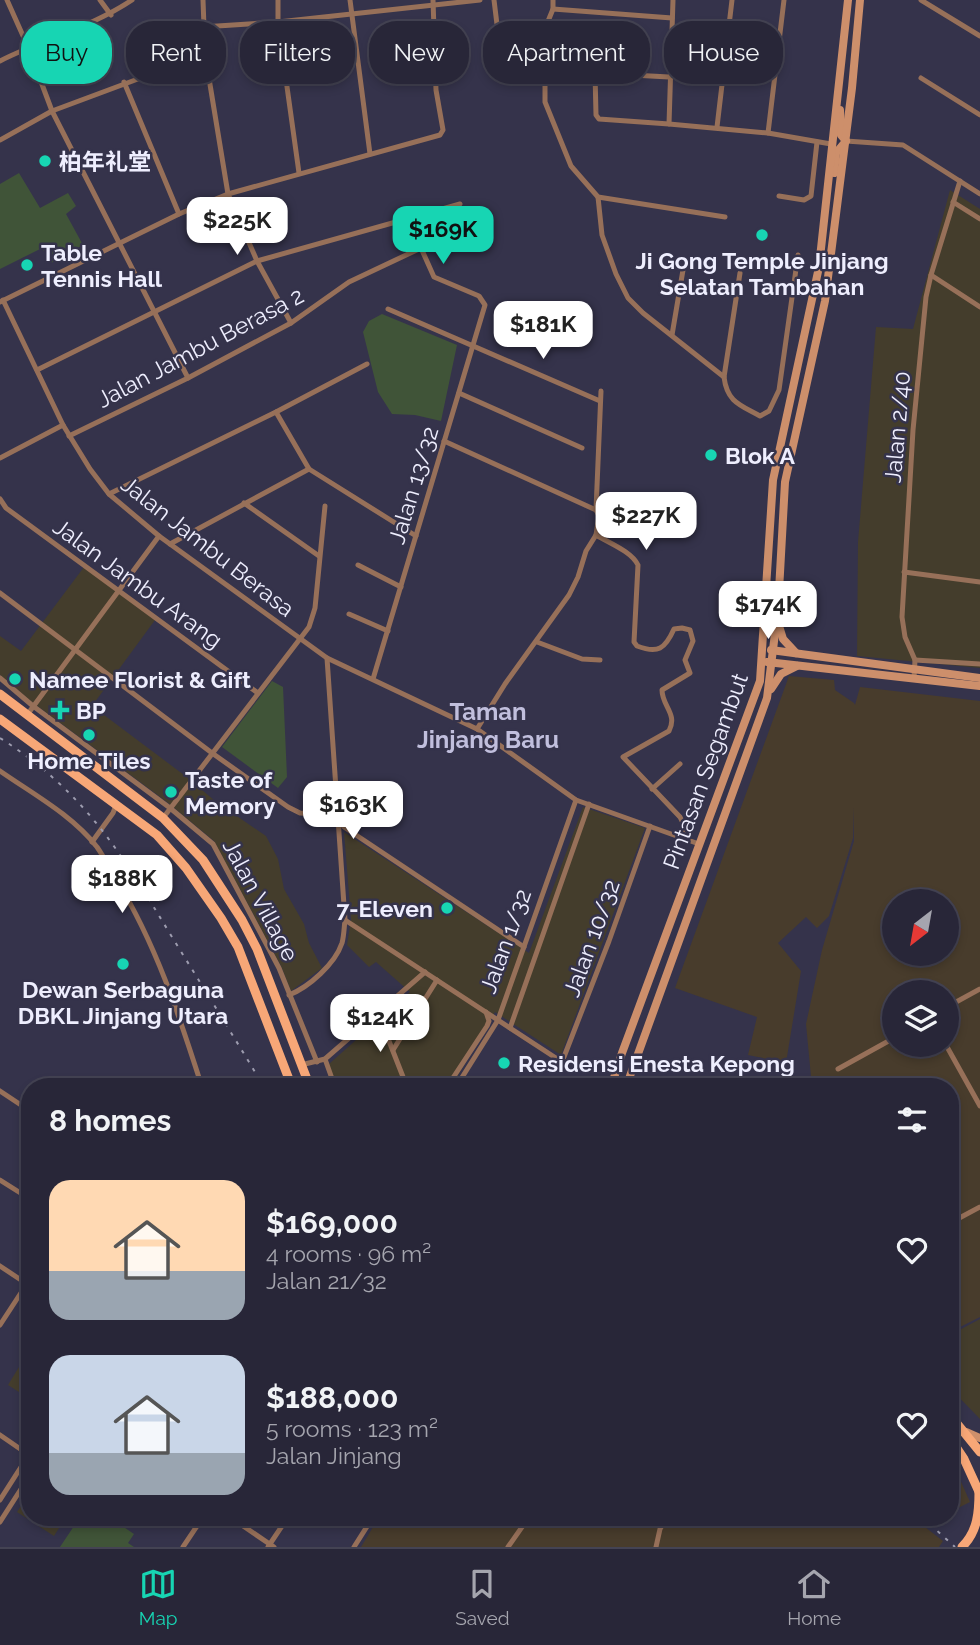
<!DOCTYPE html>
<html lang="en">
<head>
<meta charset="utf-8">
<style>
	body { margin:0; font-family:Raleway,"Noto Sans SC",sans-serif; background:#343243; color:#f1f3f6; height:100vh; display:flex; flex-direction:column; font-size:26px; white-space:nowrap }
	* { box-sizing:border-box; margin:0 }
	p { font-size:23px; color:#a5a5ae }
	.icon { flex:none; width:38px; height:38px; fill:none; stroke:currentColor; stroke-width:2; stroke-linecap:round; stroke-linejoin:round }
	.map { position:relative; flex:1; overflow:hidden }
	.panel { position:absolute; left:21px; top:1078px; width:938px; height:448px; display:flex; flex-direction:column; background:#282638; border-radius:28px; box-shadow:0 4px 10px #0003,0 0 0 2px #444353 }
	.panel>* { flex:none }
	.guide { position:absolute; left:21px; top:21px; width:938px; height:63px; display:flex; gap:14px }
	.needle { width:46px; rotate:211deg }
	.fabs { position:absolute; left:882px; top:889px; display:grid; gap:14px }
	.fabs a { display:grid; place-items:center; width:77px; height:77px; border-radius:50%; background:#282638; box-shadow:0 4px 10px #0003,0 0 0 2px #444353; font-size:35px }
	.price { position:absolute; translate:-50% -60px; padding:0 16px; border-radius:14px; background:#fff; color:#222; font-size:23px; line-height:46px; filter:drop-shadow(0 2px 4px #0008) }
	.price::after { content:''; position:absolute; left:50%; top:42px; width:21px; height:16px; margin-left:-10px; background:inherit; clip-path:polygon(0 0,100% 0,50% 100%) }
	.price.active { background:#17d5b3; color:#111 }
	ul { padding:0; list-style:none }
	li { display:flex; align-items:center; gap:21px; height:175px; padding:0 28px }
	li span { display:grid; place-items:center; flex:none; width:196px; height:140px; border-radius:21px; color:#555 }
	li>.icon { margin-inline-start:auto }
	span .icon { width:84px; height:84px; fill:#fffc; stroke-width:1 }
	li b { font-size:30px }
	h2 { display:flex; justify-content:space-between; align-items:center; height:84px; padding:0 28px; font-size:30px }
	.tag { padding:0 24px; border-radius:28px; background:#282638; box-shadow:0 4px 10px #0003,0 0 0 2px #444353; font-size:24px; line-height:63px }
	.tag.active { background:#17d5b3; color:#111 }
	.dock { display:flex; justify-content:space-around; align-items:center; height:98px; border-top:2px solid #444353; background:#282638; font-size:19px; color:#a5a5ae }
	.dock a { display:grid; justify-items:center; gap:4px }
	.dock .active { color:#17d5b3 }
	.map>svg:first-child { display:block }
	.commercial { fill:#443d2c }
	.industrial { fill:#483c2c; fill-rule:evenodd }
	.green { fill:#405438 }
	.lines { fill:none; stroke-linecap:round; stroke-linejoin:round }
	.street { stroke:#977059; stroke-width:5 }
	.secondary { stroke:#cd8f6b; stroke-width:8 }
	.primary { stroke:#f7a777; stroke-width:9 }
	.rail { stroke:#9d9caf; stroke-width:2; stroke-dasharray:3.5 7; stroke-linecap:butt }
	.poi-dot { fill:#17d5b3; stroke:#35334b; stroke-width:2.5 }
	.labels { text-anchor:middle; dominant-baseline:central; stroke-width:5; stroke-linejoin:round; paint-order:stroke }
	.poi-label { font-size:23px; font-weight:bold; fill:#eeeefe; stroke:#35334b; text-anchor:start }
	.street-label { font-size:23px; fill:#eeeefe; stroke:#35334b }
	.neighbourhood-label { font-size:24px; font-weight:bold; fill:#c1bfdd; stroke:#35334b }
</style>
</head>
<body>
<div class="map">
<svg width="980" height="1547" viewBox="0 0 980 1547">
	<rect width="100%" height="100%" fill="#35334b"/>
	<g class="commercial">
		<path d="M950 190 980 209V668L857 656 858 542 876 327 913 329Z"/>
		<path d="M84 567 155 620 92 706 188 778 215 801 266 836 278 859 284 889 304 924 309 943 322 968 291 991 281 966 214 841 167 802 32 702 0 675V636L21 651Z"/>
		<path d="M583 807 645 828 561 1055 495 1012 457 1077 471 1087H337L329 1064 410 992 376 962 369 967 347 945 351 919 344 832 529 953Z"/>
		<path d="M980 1319V1419L950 1388V1335Z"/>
		<path d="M30 1349V1399L8 1385Z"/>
		<path d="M30 1492V1517H66L54 1536 17 1512Z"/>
	</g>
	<g class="industrial">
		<path d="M789 676 834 680 835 690 854 703 855 705 860 687 980 701V1317L950 1332V1087H812L806 1024 822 950 854 841V807L853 838 829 916 817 928 806 917 778 943 801 971 786 1063 748 1055 757 1017 675 988ZM894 901H947V954H894ZM894 992H947V1045H894Z"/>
		<path d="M950 1457 970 1502 950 1512Z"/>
		<path d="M379 1517H912L943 1541 939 1547H361Z"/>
	</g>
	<g class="green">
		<path d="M19 173 40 208 68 193 76 206 66 214 83 245 51 263 42 248 0 269V184Z"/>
		<path d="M382 314 457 345 441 421 415 415 392 414 378 392 363 332 369 321Z"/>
		<path d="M272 681 283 687 287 777 278 788 222 747Z"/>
		<path d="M80 1517H109L134 1534 128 1543 134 1547H60Z"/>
	</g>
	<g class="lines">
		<g class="street">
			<path d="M7 0 28 47 52 111 188 378"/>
			<path d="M100 0 111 15"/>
			<path d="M203 0 205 54 228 194 257 261 291 323"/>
			<path d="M278 0V22L299 173"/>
			<path d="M350 0 370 154"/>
			<path d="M494 0 500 49 505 57 545 76 573 80 595 73 669 77"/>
			<path d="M673 0 669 124 768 133 831 144"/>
			<path d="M921 0 980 36"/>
			<path d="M553 9 672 18"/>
			<path d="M202 27 278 22 480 0"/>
			<path d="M0 61C43 39 92 27 132 0"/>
			<path d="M529 68 553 9V0"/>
			<path d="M595 73 596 115 599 119 669 124"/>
			<path d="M545 76V102L571 166 598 197 725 217"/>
			<path d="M921 78 980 115"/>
			<path d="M124 82 179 214"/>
			<path d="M717 127 732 0"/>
			<path d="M768 133 784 0"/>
			<path d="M0 140 52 111 205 54"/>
			<path d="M846 141 903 145 980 194"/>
			<path d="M779 196 804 200 811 196 817 142"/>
			<path d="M598 197 602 235 616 274 628 298 643 313 724 377"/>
			<path d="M953 202 980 219"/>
			<path d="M740 273 724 377C727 402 740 405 760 416L769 411 779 390 798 255"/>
			<path d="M931 275 980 307"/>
			<path d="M3 300 63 425 90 469 109 494 159 536 327 658 477 729 576 800 699 844"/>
			<path d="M0 302 179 214 228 194 440 135 443 130 436 90 433 0"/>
			<path d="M388 309 600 401"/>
			<path d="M672 335 683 270"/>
			<path d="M37 370 257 261 460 204"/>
			<path d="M459 393 582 448"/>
			<path d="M276 412 309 469 416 536"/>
			<path d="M69 436 188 378 291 323 349 282 421 248"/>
			<path d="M444 441 596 510"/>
			<path d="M0 458 63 425"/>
			<path d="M109 494 276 412 367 364"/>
			<path d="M0 499 6 508 258 693"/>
			<path d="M244 503 319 556"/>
			<path d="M599 516 622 503 653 502"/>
			<path d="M596 535C609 543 631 551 638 565L634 642 637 646C658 654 665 649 674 629L682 628 690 630 693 641 685 660 690 673 662 690C662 706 678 714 669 731L623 757 680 817 684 825 683 838"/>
			<path d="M170 544 309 469"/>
			<path d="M358 565 401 587"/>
			<path d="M904 572 980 582"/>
			<path d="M0 593 212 753 288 807 300 813 334 815 344 827 524 947"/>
			<path d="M349 614 388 631"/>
			<path d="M537 642 582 659 600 660"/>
			<path d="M915 660 980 664"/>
			<path d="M0 678 33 706 170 808 213 844 279 968 317 1062"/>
			<path d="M914 678 915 660 905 637 902 617 913 430 926 297 931 275 960 181"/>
			<path d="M373 679 485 305 479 296 434 277 421 248 415 216"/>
			<path d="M27 715 159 536"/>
			<path d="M477 729 505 684 569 595 578 577 586 551 596 535 599 516 596 510 601 391"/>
			<path d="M0 771C33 794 72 815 97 847 104 857 110 869 116 879 156 944 179 1015 202 1087"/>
			<path d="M652 789 680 764"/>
			<path d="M163 818 309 627 315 608 325 506"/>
			<path d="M92 842 113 813 115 808 114 804"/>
			<path d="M345 920 562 1062 609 941 650 826"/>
			<path d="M289 995C309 987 335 964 342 943 344 936 344 928 345 920L327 658"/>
			<path d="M947 1007 980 989"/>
			<path d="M378 1013 407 1087"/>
			<path d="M510 1028 589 804"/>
			<path d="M946 1045 980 1106"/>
			<path d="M393 1050 437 980"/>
			<path d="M325 1059 335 1087"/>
			<path d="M301 1065 325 1059 425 972"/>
			<path d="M838 1069 894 1038"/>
			<path d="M447 1087 487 1026 489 1021 486 1012"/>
			<path d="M456 1087 498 1020 576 800"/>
			<path d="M0 1091 30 1111"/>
			<path d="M0 1180 30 1199"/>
			<path d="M950 1223 980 1207"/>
			<path d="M0 1266 27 1284"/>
			<path d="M0 1325 30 1279"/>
			<path d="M0 1435 29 1455"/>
			<path d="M0 1500 30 1453"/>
			<path d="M230 1517 274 1547"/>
			<path d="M0 1522 30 1475"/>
			<path d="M183 1547 203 1517"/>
			<path d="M268 1547 288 1517"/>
			<path d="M354 1547 373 1517"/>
			<path d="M508 1547 529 1517"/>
			<path d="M656 1547 660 1529 667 1517"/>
		</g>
		<g class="secondary">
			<path d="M840 110 841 135 846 141"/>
			<path d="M834 173 836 153 846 141"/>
			<path d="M779 626 783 639 796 653"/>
			<path d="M771 650 980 678"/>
			<path d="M767 662 980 686"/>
			<path d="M771 689 781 674 797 666"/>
			<path d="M611 1087 622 1053 760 681 773 480 819 267 848 0"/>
			<path d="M626 1087 767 698 778 609 785 482 825 301 852 88 860 0"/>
			<path d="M966 1432 980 1438"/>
		</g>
		<g class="primary">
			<path d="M0 694 163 818 203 860 242 920 257 949 310 1087"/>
			<path d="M0 719 157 835 186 868 221 918 238 947 292 1087"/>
			<path d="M950 1415 980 1452"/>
			<path d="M950 1438 964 1459 980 1494"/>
			<path d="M962 1547C978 1531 979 1512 979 1491"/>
		</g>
		<g class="rail">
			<path d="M0 738C85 792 121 853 172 937 203 987 234 1037 264 1087"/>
			<path d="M922 1517 955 1547"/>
		</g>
	</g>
	<g class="poi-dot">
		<circle cx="45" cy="161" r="7"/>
		<circle cx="762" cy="235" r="7"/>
		<circle cx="27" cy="265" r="7"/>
		<circle cx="711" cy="455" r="7"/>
		<circle cx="15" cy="679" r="7"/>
		<path d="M56.5 699.5h7v7h7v7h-7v7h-7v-7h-7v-7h7z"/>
		<circle cx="89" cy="735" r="7"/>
		<circle cx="171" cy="792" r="7"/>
		<circle cx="447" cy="908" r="7"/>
		<circle cx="123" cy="964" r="7"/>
		<circle cx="504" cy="1063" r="7"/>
	</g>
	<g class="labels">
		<g class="poi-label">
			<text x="59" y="161">柏年礼堂</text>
			<text x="41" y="252">Table<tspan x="41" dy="26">Tennis Hall</tspan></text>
			<text x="762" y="260" text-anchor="middle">Ji Gong Temple Jinjang<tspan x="762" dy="26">Selatan Tambahan</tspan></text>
			<text x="725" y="455">Blok A</text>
			<text x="29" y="679">Namee Florist &amp; Gift</text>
			<text x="76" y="710">BP</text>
			<text x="89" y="760" text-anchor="middle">Home Tiles</text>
			<text x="185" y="779">Taste of<tspan x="185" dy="26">Memory</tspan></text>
			<text x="433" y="908" text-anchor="end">7-Eleven</text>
			<text x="123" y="989" text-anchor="middle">Dewan Serbaguna<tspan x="123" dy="26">DBKL Jinjang Utara</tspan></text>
			<text x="518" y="1063">Residensi Enesta Kepong</text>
		</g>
		<g class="street-label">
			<text transform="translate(200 347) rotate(-28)">Jalan Jambu Berasa 2</text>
			<text transform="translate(897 427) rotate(-85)">Jalan 2/40</text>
			<text transform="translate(413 485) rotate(-73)">Jalan 13/32</text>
			<text transform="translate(208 546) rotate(38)">Jalan Jambu Berasa</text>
			<text transform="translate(138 583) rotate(36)">Jalan Jambu Arang</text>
			<text transform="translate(705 771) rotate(-70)">Pintasan Segambut</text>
			<text transform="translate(261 900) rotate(62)">Jalan Village</text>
			<text transform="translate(591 938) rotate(-70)">Jalan 10/32</text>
			<text transform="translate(505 941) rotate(-70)">Jalan 1/32</text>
		</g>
		<g class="neighbourhood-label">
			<text x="488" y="711">Taman<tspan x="488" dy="28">Jinjang Baru</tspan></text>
		</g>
	</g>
</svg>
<div class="fabs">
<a><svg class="needle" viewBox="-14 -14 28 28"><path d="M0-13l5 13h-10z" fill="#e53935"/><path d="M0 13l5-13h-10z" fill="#a5a5ae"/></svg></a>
<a><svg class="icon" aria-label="layers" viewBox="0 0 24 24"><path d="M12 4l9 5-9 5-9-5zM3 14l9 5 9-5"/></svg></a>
</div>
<b class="price" style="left:237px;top:257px">$225K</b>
<b class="price active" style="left:443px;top:266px">$169K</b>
<b class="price" style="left:543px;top:361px">$181K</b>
<b class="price" style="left:646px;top:552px">$227K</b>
<b class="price" style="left:768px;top:641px">$174K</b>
<b class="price" style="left:353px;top:841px">$163K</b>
<b class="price" style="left:122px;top:915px">$188K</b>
<b class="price" style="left:380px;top:1054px">$124K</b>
<div class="guide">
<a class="tag active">Buy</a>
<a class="tag">Rent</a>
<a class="tag">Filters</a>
<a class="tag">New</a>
<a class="tag">Apartment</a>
<a class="tag">House</a>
</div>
<section class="panel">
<h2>8 homes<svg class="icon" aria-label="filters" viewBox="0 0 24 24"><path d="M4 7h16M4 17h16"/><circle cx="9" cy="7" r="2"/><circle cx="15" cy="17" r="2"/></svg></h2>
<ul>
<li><span style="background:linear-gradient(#ffd9b3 65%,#9aa5b1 0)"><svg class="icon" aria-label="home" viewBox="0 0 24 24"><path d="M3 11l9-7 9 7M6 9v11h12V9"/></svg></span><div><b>$169,000</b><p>4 rooms · 96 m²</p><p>Jalan 21/32</p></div><svg class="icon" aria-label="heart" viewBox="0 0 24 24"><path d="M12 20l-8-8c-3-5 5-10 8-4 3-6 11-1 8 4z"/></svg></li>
<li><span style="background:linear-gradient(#c9d6e8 70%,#9aa5b1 0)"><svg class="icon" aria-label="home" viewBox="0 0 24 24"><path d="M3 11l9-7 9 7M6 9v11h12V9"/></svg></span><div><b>$188,000</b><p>5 rooms · 123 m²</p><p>Jalan Jinjang</p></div><svg class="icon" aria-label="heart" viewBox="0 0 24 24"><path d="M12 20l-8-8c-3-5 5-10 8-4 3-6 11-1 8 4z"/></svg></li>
</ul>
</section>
</div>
<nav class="dock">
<a class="active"><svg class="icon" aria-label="map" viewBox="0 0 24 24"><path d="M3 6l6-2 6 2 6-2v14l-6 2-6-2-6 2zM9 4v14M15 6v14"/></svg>Map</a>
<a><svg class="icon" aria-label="saved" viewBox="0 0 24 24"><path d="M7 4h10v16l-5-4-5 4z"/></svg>Saved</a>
<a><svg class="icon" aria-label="home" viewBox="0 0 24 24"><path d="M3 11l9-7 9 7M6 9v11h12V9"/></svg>Home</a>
</nav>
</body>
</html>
